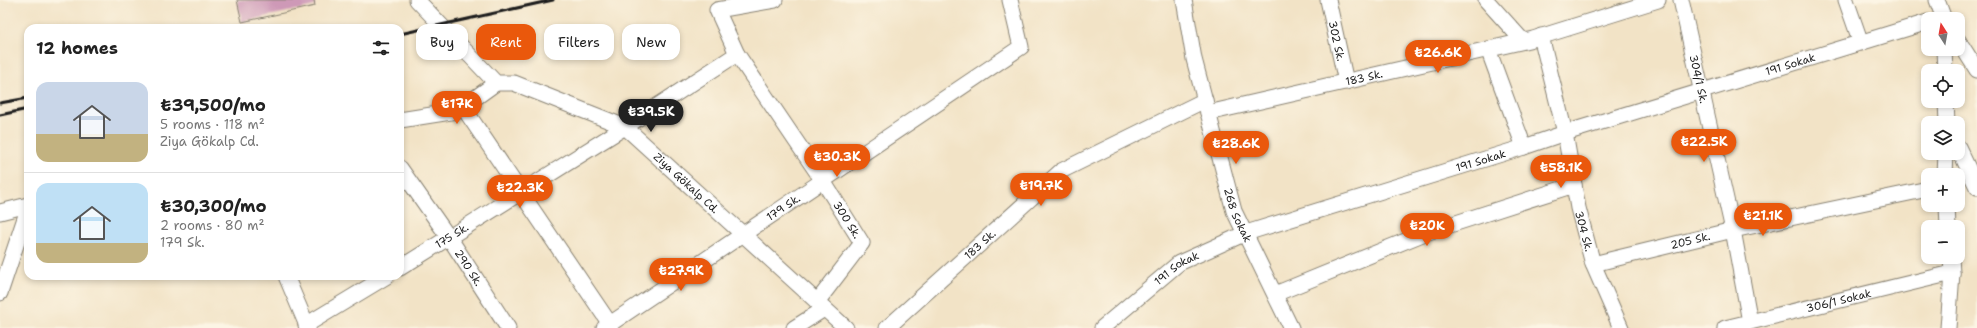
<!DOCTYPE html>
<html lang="en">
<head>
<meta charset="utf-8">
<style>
	body { margin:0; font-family:"Shantell Sans",sans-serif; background:#f2f2f2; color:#222; height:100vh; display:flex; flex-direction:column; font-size:15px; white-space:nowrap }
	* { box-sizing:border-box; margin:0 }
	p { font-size:13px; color:#767676 }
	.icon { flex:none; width:22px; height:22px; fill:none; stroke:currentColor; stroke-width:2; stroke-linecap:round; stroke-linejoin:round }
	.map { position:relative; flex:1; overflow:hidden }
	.drawer { position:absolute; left:24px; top:24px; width:380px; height:256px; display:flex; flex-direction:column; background:#fff; border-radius:12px; box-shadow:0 2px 6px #0003 }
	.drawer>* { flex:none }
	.guide { position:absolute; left:416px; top:24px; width:380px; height:36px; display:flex; gap:8px }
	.needle { width:26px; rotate:349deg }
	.buttons { position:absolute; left:1921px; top:12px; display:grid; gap:8px }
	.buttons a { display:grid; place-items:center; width:44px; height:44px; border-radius:8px; background:#fff; box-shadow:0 2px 6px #0003; font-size:20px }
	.price { position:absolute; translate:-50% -34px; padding:0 9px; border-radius:14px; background:#ea580c; color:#fff; font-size:13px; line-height:26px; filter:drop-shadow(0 1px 2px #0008) }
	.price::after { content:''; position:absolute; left:50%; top:24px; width:12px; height:9px; margin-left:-6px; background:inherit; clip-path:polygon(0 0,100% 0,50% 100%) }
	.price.active { background:#222; color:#fff }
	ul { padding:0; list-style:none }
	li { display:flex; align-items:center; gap:12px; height:100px; padding:0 12px }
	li+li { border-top:1px solid #e0e0e0 }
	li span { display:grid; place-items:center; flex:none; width:112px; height:80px; border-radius:12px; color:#555 }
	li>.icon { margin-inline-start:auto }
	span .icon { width:48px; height:48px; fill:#fffc; stroke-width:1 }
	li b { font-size:17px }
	h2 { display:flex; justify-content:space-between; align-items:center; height:48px; padding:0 12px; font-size:17px }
	.pill { padding:0 14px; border-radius:12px; background:#fff; box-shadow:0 2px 6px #0003; font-size:14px; line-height:36px }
	.pill.active { background:#ea580c; color:#fff }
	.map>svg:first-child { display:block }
	.building { fill:#ce99b7 }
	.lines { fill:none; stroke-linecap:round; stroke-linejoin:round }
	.minor-casing { stroke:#878071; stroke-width:17 }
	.minor { stroke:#fff; stroke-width:15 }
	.rail { stroke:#1c1c1c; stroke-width:3 }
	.labels { text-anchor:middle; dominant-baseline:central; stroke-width:3.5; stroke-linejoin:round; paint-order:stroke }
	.street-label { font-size:11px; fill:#1c1c1c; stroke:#fcf5e5 }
</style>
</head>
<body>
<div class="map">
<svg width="1977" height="328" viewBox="0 0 1977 328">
	<rect width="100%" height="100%" fill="#fcf5e5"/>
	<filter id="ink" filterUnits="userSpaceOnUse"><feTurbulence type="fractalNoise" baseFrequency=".025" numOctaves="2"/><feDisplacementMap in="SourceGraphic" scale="8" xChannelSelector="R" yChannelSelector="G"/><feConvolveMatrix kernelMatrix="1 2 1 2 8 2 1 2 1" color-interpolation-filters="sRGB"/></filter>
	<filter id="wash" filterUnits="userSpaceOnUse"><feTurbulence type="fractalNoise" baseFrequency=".012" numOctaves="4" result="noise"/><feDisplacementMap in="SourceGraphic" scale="16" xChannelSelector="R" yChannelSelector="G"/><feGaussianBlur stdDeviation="0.9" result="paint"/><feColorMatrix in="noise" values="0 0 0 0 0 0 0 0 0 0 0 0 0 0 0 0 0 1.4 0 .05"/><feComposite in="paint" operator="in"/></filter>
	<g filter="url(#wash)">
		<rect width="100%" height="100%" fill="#f2e3c6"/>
		<g id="blocks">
			<path class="building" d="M237 0H314L315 6 242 22Z"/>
		</g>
	</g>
	<g filter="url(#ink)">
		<use href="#blocks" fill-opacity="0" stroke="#878071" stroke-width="1"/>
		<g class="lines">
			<defs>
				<g id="minor">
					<path id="s1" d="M417 0 496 83H514L625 127 846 328"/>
					<path id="s2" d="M1184 0 1194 59 1234 211 1291 328"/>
					<path id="s3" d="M1328 0 1346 82"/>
					<path d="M1486 0 1523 41"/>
					<path id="s4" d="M1681 0 1733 230 1750 322"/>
					<path d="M1846 0 1861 43"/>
					<path d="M1937 0 1944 19"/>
					<path id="s5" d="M1541 36 1565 133 1578 208 1593 264 1621 328"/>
					<path d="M1958 40 1977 70"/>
					<path d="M1488 49 1524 147"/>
					<path d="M1944 49 1945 71"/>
					<path id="s6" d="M737 54 823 181 862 243 817 302"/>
					<path d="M1946 101 1947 123"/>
					<path d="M463 107 610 324"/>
					<path id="s7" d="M1208 113 1533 39 1658 0"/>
					<path d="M400 120 457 111 496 83"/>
					<path d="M1958 147 1977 187"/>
					<path id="s8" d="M400 168 454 245 508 328"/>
					<path d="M1945 175 1946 153"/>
					<path d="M1947 205 1948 227"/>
					<path d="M0 212 28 205"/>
					<path id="s9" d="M1593 264 1733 230 1928 189"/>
					<path id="s10" d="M400 268 625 127 737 54 717 10 775 0"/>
					<path d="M286 276 308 328"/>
					<path d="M0 293 28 209"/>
					<path d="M1275 294 1425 233 1574 185"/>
					<path d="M306 325 387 276"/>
					<path id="s11" d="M604 328 1021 47 1010 0"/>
					<path d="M794 328 824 309"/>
					<path id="s12" d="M887 328 1061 171 1205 100"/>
					<path id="s13" d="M1102 328 1179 263 1246 233 1524 147 1565 133 1928 22"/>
					<path id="s14" d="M1725 328 1952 273"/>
					<path d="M1948 328 1952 273 1951 257"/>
				</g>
			</defs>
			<use href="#minor" class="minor-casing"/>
			<use href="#minor" class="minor"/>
			<g class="rail">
				<path d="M400 34 553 0"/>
				<path d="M0 103 28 98"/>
				<path d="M0 115 28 109"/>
			</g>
		</g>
	</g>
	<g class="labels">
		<g class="street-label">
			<text stroke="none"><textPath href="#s3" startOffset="42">302 Sk.</textPath></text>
			<text stroke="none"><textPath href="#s13" startOffset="744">191 Sokak</textPath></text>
			<text stroke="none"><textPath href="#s7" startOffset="160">183 Sk.</textPath></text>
			<text stroke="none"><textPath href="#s4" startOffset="81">304/1 Sk.</textPath></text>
			<text stroke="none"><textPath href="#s13" startOffset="420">191 Sokak</textPath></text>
			<text stroke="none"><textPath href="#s1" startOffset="335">Ziya Gökalp Cd.</textPath></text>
			<text stroke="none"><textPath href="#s11" startOffset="216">179 Sk.</textPath></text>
			<text stroke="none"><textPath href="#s2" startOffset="222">268 Sokak</textPath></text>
			<text stroke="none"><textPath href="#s6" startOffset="199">300 Sk.</textPath></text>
			<text stroke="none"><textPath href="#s5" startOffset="200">304 Sk.</textPath></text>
			<text stroke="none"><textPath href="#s10" startOffset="61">175 Sk.</textPath></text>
			<text stroke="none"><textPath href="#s9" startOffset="100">205 Sk.</textPath></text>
			<text stroke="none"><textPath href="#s12" startOffset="125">183 Sk.</textPath></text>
			<text stroke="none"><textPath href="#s8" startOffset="121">290 Sk.</textPath></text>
			<text stroke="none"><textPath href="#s13" startOffset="96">191 Sokak</textPath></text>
			<text stroke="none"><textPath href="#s14" startOffset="117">306/1 Sokak</textPath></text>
		</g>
	</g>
</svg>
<div class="buttons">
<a><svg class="needle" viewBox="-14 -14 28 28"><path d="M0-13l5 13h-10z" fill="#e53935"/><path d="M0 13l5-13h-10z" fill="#767676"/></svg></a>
<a><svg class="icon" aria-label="locate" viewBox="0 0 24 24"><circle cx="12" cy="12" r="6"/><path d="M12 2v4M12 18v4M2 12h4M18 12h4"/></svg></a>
<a><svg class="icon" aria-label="layers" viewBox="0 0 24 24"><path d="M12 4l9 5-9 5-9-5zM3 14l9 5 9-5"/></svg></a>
<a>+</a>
<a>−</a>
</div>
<b class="price" style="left:1438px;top:74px">₺26.6K</b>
<b class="price" style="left:457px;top:125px">₺17K</b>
<b class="price active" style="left:651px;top:133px">₺39.5K</b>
<b class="price" style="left:1704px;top:163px">₺22.5K</b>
<b class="price" style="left:1236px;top:165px">₺28.6K</b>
<b class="price" style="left:837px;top:178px">₺30.3K</b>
<b class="price" style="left:1561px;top:189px">₺58.1K</b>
<b class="price" style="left:1041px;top:207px">₺19.7K</b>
<b class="price" style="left:520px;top:209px">₺22.3K</b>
<b class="price" style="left:1763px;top:237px">₺21.1K</b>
<b class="price" style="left:1427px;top:247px">₺20K</b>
<b class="price" style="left:681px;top:292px">₺27.9K</b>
<div class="guide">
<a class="pill">Buy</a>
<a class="pill active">Rent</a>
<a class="pill">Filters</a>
<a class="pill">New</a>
</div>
<section class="drawer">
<h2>12 homes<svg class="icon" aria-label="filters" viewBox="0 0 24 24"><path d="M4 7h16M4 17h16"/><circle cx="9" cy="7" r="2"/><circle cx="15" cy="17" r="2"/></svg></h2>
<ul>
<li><span style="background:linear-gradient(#c9d6e8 65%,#c2b280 0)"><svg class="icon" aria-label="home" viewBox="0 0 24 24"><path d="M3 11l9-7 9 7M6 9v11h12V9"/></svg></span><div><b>₺39,500/mo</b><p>5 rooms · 118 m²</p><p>Ziya Gökalp Cd.</p></div></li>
<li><span style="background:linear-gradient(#bfe0f5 75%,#c2b280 0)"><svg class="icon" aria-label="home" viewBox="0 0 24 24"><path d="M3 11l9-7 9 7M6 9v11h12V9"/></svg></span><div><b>₺30,300/mo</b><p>2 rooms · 80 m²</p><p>179 Sk.</p></div></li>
</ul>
</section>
</div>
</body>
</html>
